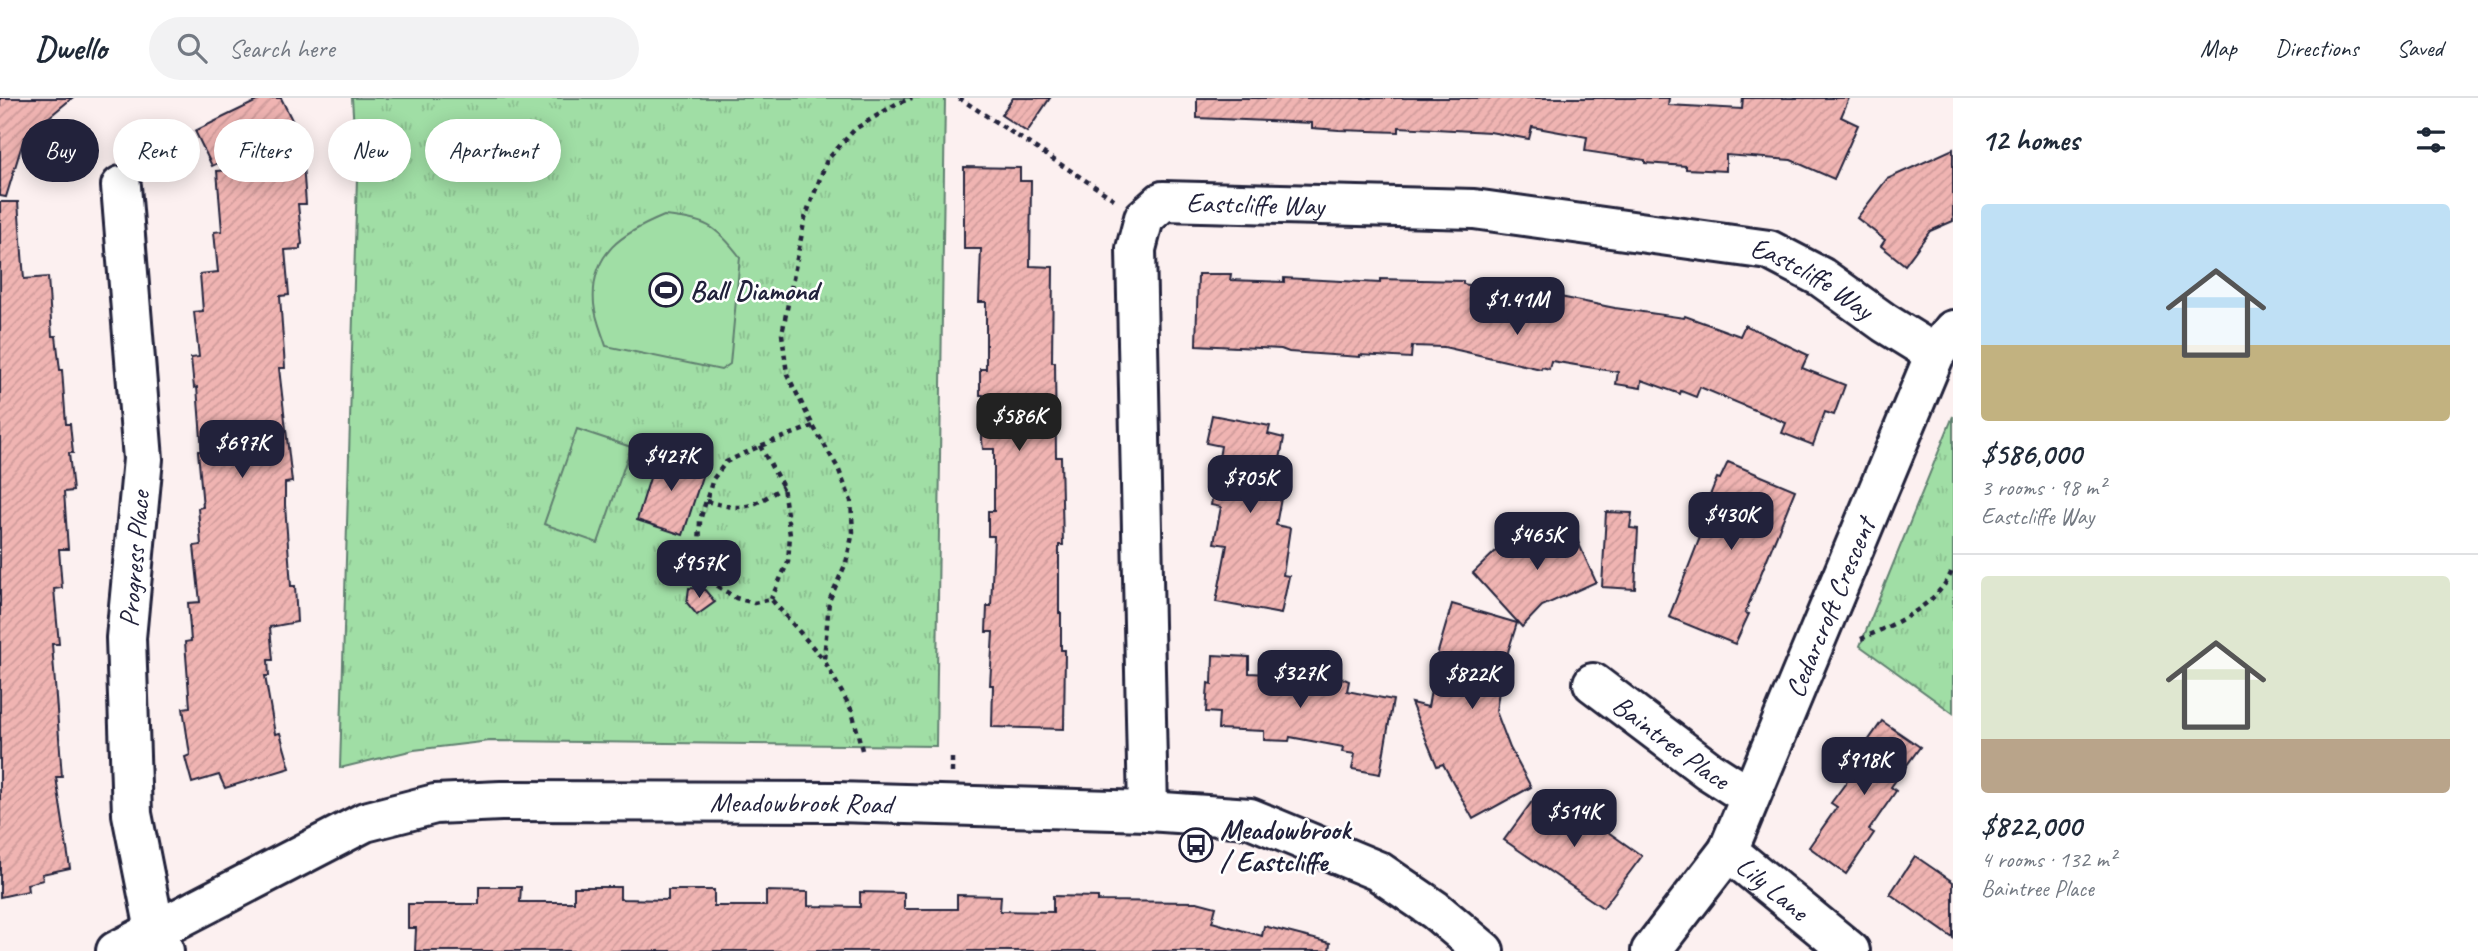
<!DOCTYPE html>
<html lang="en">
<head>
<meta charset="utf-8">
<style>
	body { margin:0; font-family:Caveat,sans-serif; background:#f2f2f3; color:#1f2937; height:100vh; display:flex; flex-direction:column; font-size:26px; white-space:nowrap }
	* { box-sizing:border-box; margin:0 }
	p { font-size:23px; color:#747a83 }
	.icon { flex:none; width:38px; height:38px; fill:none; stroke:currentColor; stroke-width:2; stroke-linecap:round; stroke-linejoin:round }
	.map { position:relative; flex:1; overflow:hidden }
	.drawer { display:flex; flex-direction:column; background:#fff; width:525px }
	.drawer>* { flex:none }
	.banner { position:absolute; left:21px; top:21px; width:665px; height:63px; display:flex; gap:14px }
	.price { position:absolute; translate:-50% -60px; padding:0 16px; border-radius:14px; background:#22223b; color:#fff; font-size:23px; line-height:46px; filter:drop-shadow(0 2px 4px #0008) }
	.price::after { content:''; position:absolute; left:50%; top:42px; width:21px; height:16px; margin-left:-10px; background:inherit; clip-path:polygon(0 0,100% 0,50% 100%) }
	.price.on { background:#222; color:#fff }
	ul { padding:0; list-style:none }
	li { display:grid; align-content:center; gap:14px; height:371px; padding:0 28px }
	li+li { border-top:2px solid #e0e1e3 }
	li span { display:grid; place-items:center; height:217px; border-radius:7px; color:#555 }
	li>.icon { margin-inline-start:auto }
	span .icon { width:126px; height:126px; fill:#fffc; stroke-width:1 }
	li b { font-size:30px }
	h2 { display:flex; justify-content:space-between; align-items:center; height:84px; padding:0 28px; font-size:30px }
	.tag { padding:0 24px; border-radius:32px; background:#fff; box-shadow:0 4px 18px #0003; font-size:24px; line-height:63px }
	.tag.on { background:#22223b; color:#fff }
	header { display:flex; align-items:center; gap:42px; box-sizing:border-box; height:98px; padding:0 35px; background:#fff; border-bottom:2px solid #e0e1e3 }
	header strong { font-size:33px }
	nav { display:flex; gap:38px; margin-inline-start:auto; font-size:24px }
	.search { width:490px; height:63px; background:#f2f2f3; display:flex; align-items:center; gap:18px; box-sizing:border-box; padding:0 24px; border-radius:38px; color:#747a83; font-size:26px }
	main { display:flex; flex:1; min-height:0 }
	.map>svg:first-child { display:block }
	.grass { fill:url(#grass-tufts); stroke:#618070; stroke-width:2 }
	.garden { fill:#a0dea5; stroke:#618070; stroke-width:2 }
	.building { fill:url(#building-hatch); stroke:#22223b; stroke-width:2 }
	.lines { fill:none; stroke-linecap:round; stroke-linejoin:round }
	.minor-casing { stroke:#22223b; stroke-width:44 }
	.path { stroke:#22223b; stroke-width:4.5; stroke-dasharray:5 5; stroke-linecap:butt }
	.minor { stroke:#fff; stroke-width:38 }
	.labels { text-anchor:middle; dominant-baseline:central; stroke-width:5; stroke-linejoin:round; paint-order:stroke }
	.street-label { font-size:28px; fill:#22223b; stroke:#fff }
	.poi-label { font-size:28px; font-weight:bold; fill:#22223b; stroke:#fff; text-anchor:start }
</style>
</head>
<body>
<header>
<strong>Dwello</strong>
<div class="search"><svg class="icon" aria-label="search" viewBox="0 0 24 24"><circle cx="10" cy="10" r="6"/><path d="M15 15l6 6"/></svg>Search here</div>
<nav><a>Map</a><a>Directions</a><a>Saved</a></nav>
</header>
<main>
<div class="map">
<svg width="1953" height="853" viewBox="0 0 1953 853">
	<defs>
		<pattern id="grass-tufts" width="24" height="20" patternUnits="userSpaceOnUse" patternTransform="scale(1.75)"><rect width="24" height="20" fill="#a0dea5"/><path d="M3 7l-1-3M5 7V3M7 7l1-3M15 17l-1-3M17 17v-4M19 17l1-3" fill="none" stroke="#8abe8f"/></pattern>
		<pattern id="building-hatch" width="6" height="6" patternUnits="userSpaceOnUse" patternTransform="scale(1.75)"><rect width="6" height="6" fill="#f0b4b2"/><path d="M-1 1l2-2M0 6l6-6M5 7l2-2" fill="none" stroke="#ce9a9a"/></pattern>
	</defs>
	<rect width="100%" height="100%" fill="#fcf0f0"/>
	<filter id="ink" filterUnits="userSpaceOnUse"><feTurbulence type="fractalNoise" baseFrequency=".0143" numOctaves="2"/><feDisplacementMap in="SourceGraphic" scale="14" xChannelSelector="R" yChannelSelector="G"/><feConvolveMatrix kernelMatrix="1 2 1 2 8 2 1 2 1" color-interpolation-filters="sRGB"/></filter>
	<g filter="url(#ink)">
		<g class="grass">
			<path d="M352 0H945L936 648 490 643 414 652 340 670 357 79Z"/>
			<path d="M1953 318V615L1860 548Z"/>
		</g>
		<g class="garden">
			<path d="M664 118C705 122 715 126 740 159L730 266 721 272 606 248C602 235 595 219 594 206 590 154 623 135 664 118Z"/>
			<path d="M577 331 631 349 598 445 544 426Z"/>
		</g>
		<g class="building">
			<path d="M0 0H72L24 40 6 99 0 98Z"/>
			<path d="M263 0H281L295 28 212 68 195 33Z"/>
			<path d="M1013 0H1050L1027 34 1001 17Z"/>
			<path d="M1197 0H1669L1668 7 1742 11 1743 0H1849L1841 19 1858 27 1834 81 1791 62 1726 57V73L1686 71V68L1645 65V62L1585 53 1587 39 1532 29 1529 41 1490 34 1399 29V34L1339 32 1312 30V25L1197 20Z"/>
			<path d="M1953 51V123L1930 133 1905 167 1881 148 1885 142 1857 120 1887 81Z"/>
			<path d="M303 66 306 106H298L302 146 300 147V151L285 152 289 197 280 198 285 270H279L292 384 285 385V407L291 488H295L297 524 270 529 273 562H268L269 578H265L275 636 280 635 290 670 225 690 219 677 192 685 185 659 190 657 183 610 190 609 185 544 191 543 188 505 200 504 194 448 201 447 198 410 203 409 198 353H202L197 289 194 290 191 260 199 259 194 214 203 213 200 176 218 174 214 134 222 133 217 73Z"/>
			<path d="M964 69 1020 70V83H1031L1030 168 1053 169 1052 264H1055L1056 359H1061L1063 447H1059V515H1061V552H1065L1064 631 992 629 993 587H990L993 534H986L987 508H991L994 438H988V413H994V351H983L982 342 983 297H980V271H986V204H979L981 151H964Z"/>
			<path d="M0 104H18L24 181 48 179 52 238H56L60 272H62L66 326H70L73 355H69L73 393 64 394 68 451H59L62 490 54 491 59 546H52L62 679H56L70 770 42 776 43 782 27 786 28 793 0 799Z"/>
			<path d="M1198 176H1231L1230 182 1284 184V180L1380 185V181L1463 183V186L1534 200 1535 194 1615 210 1684 220 1685 218 1740 238 1745 227 1808 257 1802 270 1845 287 1834 317 1825 314 1813 347 1782 335 1786 325 1700 289 1696 299 1681 293 1680 296 1642 282 1641 290 1616 286 1618 274 1551 263 1549 271 1542 269 1541 271 1444 249 1412 248 1411 260 1360 257V259L1289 254 1281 251 1196 247Z"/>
			<path d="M1212 317 1270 328 1268 336 1284 340 1277 377 1285 379 1276 427 1290 430 1283 477 1289 478 1281 516 1216 504 1227 447 1214 445 1221 409 1211 407 1221 348 1206 345Z"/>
			<path d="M658 354 705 369 683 437 637 422Z"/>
			<path d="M1728 364 1795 392 1745 515 1749 516 1735 546 1669 519 1700 439 1695 437 1698 427 1717 380 1720 381Z"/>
			<path d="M1606 414 1632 415 1630 430 1638 431 1635 491 1602 489Z"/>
			<path d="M1560 418 1565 431 1571 428 1596 484 1542 508 1522 529 1473 475 1499 450 1507 459 1542 443 1536 429Z"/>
			<path d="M689 490 704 491 715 504 697 517 687 505Z"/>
			<path d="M1452 506 1517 525 1502 573 1496 613 1510 650 1531 689 1473 721 1443 666 1437 668 1411 605 1428 609 1438 554Z"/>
			<path d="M1213 557 1249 559V575L1310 578 1311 575 1342 580 1349 583 1347 593 1393 602 1380 676 1352 671 1355 656 1342 654 1343 649 1290 639 1289 643 1264 642V633L1218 631 1219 615 1206 614 1208 585 1212 586Z"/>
			<path d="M1882 623 1920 649 1891 689 1896 693 1869 732 1874 735 1846 776 1809 749 1837 709 1831 705 1859 667 1854 663Z"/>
			<path d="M1554 696 1642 758 1603 810 1504 742 1536 698 1543 711Z"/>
			<path d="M1915 758 1953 784V840L1890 796Z"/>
			<path d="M479 789H521L520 804H574V789H620V801L668 802V792H714V808H766V793L808 794V808L860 809V794L904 795V811H957V797L1001 798 1000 813 1053 814V798L1098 799V803L1197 804 1216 809 1212 824 1262 838 1264 828 1330 845 1329 853H415L416 830H408V806H479Z"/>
		</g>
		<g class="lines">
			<defs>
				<g id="minor">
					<path d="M121 88 143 361 126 540 132 716 155 832 164 853"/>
					<path id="s1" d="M1593 585 1708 672 1750 699"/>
					<path id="s2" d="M1148 713 1136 151 1144 120 1163 103 1474 111 1769 152 1821 179 1885 225 1935 256"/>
					<path id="s3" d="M1728 753 1850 853"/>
					<path id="s4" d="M116 853 365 724 435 706 501 703 837 704 1148 713 1250 720 1378 773 1435 812 1484 853"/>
					<path id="s5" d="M1651 853 1728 753 1935 256 1953 232"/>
				</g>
			</defs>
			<use href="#minor" class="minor-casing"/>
			<g class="path">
				<path d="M959 0 1117 103"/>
				<path d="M813 328 760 348 726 364 713 381 700 422 699 456 714 486 736 500 754 505 771 501 824 562"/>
				<path d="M760 348 783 389 790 437 788 464 771 501"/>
				<path d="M706 403C745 414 750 410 783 389"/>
				<path d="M1861 541C1894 526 1940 507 1953 470"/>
				<path d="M862 652 852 613 824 562 829 503 846 465 853 434 851 403 838 370 813 328 787 276 782 236 805 120 827 62 855 31 896 6 912 0"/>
				<path d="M952 675V655"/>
			</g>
			<use href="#minor" class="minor"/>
		</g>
	</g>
	<defs>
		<symbol id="stadium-ring" viewBox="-11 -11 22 22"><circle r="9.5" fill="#fff" stroke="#22223b" stroke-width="1.5"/><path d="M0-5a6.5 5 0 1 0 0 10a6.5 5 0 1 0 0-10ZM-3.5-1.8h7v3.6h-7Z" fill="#22223b"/></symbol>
		<symbol id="bus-ring" viewBox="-11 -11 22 22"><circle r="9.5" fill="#fff" stroke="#22223b" stroke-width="1.5"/><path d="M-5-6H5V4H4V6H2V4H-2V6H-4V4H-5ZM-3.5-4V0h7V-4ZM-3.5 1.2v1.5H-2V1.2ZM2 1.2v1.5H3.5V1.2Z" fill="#22223b"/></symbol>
	</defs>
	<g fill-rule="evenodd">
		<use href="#stadium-ring" x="647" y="173" width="38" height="38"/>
		<use href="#bus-ring" x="1177" y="728" width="38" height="38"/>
	</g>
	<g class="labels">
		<g class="street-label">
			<text stroke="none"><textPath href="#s2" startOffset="712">Eastcliffe Way</textPath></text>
			<text stroke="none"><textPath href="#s2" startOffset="1279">Eastcliffe Way</textPath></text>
			<text transform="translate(134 461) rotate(-85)">Progress Place</text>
			<text stroke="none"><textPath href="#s5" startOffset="390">Cedarcroft Crescent</textPath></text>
			<text stroke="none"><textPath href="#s1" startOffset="98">Baintree Place</textPath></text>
			<text stroke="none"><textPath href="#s4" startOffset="719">Meadowbrook Road</textPath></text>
			<text stroke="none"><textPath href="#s3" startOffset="58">Lily Lane</textPath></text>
		</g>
		<g class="poi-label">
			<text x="690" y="192">Ball Diamond</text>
			<text x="1220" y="731">Meadowbrook<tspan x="1220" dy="32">/ Eastcliffe</tspan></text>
		</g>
	</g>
</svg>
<b class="price" style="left:1517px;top:239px">$1.41M</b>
<b class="price on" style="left:1019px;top:355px">$586K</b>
<b class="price" style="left:242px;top:382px">$697K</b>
<b class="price" style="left:671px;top:395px">$427K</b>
<b class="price" style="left:1250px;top:417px">$705K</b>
<b class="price" style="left:1731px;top:454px">$430K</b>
<b class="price" style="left:1537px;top:474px">$465K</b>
<b class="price" style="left:699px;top:502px">$957K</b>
<b class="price" style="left:1300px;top:612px">$327K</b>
<b class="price" style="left:1472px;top:613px">$822K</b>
<b class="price" style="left:1864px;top:699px">$918K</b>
<b class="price" style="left:1574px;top:751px">$514K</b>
<div class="banner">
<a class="tag on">Buy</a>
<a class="tag">Rent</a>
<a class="tag">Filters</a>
<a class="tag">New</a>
<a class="tag">Apartment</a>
</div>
</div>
<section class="drawer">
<h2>12 homes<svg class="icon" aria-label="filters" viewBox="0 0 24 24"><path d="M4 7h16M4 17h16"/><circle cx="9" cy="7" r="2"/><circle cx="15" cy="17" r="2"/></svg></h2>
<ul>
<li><span style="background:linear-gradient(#bfe0f5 65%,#c2b280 0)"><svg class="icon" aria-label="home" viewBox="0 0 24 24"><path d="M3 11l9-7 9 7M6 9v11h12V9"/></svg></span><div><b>$586,000</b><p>3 rooms · 98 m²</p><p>Eastcliffe Way</p></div></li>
<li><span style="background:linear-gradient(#dfe7d0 75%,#b9a48a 0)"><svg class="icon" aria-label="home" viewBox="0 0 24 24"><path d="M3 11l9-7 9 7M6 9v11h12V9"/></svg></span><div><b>$822,000</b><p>4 rooms · 132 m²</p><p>Baintree Place</p></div></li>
</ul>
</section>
</main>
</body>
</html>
